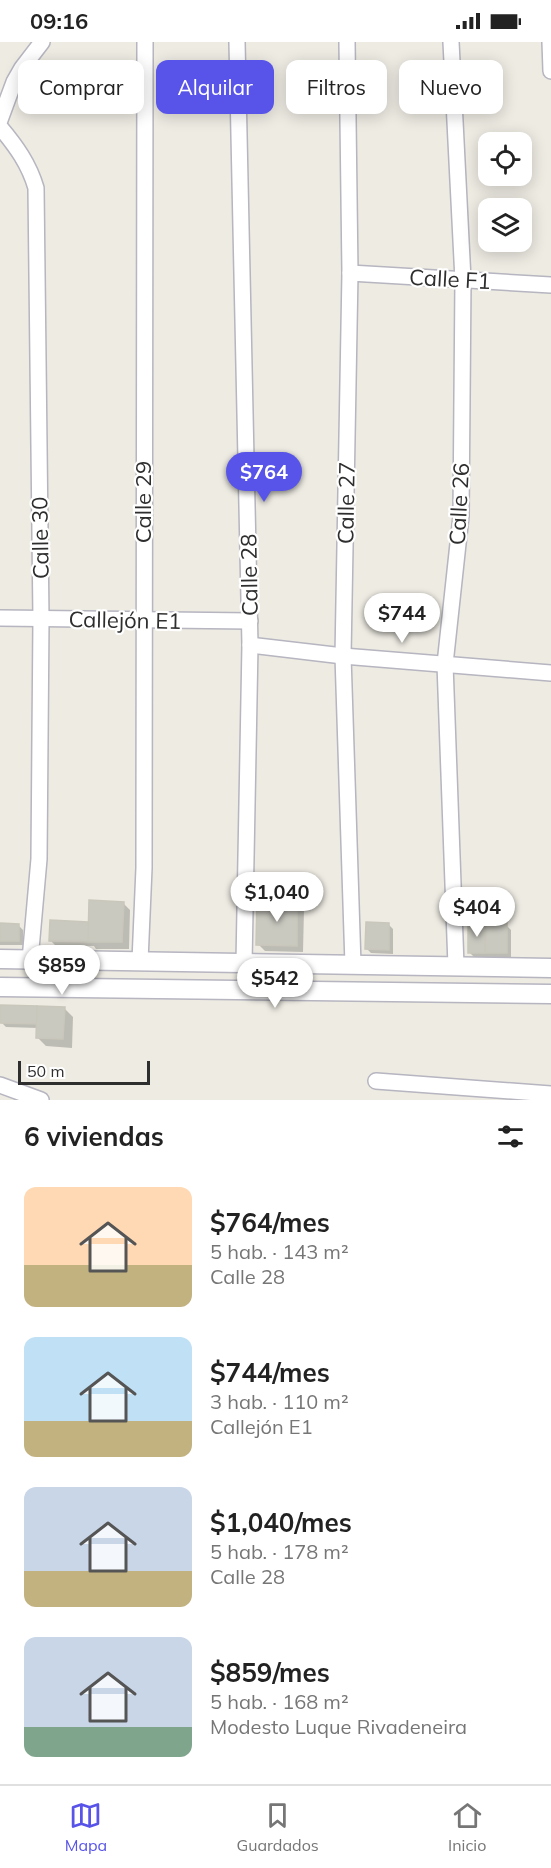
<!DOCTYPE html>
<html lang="es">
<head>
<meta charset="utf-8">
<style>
	body { margin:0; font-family:Mulish,sans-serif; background:#f2f2f2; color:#222; height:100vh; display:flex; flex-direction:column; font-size:22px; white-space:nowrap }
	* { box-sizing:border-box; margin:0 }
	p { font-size:20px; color:#767676 }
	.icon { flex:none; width:33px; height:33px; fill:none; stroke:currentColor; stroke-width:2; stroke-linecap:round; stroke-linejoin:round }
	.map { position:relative; height:1058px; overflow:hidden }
	.panel { display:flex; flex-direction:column; background:#fff; flex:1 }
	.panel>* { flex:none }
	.hud { position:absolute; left:18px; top:18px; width:516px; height:54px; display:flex; gap:12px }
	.tools { position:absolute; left:478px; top:90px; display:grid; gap:12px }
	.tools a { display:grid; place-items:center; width:54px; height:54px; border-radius:12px; background:#fff; box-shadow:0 3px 15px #0003; font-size:30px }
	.scale { position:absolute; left:18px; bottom:15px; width:132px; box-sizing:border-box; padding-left:6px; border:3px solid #2e2e2e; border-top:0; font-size:16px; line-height:21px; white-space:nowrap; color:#2e2e2e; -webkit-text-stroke:4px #fff; paint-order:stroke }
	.price { position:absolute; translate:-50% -51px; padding:0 14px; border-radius:21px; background:#fff; color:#222; font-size:20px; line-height:39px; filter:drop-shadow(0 2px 3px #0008) }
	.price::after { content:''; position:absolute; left:50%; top:36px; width:18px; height:14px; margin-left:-9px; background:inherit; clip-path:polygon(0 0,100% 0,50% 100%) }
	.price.on { background:#5854e9; color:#fff }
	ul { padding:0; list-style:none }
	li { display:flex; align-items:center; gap:18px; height:150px; padding:0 24px }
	li span { display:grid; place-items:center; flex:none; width:168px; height:120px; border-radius:12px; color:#555 }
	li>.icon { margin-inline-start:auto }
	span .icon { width:72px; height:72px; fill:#fffc; stroke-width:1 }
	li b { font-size:26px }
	h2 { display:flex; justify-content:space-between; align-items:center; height:72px; padding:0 24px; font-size:26px }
	.chip { padding:0 21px; border-radius:12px; background:#fff; box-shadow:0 3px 15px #0003; font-size:21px; line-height:54px }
	.chip.on { background:#5854e9; color:#fff }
	.status { display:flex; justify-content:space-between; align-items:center; height:42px; padding:0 30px; background:#fff; direction:ltr }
	.status svg { height:16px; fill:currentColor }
	.tabs { display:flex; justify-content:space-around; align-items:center; height:84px; border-top:2px solid #e0e0e0; background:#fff; font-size:16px; color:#767676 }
	.tabs a { display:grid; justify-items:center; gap:3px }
	.tabs .on { color:#5854e9 }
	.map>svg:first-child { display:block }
	.shadow { fill:#0003 }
	.building { fill:#cac9c0; stroke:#c9c7bb; stroke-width:1.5 }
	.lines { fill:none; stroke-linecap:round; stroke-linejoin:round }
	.minor-casing { stroke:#b6b5c0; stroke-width:18 }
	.tertiary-casing { stroke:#b6b5c0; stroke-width:21 }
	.minor { stroke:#fff; stroke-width:15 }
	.tertiary { stroke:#fff; stroke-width:18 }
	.labels { text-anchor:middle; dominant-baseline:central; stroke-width:4.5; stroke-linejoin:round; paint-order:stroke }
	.street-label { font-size:22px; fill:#2e2e2e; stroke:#fff }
</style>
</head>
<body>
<div class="status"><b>09:16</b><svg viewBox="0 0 49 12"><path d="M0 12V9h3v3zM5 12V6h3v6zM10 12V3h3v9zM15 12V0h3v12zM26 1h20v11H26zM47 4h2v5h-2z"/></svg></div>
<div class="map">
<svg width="551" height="1058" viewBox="0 0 551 1058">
	<rect width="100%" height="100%" fill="#edebe2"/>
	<g class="shadow">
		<path d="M123 861 130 868 129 907H96L94 904 55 903 50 898 88 881 90 883Z"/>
		<path d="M297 861 304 868 303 910 265 909 258 902Z"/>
		<path d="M0 883H18L23 888V903H0Z"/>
		<path d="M389 883 393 887V912L371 911 366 906Z"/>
		<path d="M506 883 511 888V915H474L469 910Z"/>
		<path d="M64 966 73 975 72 1006 46 1004 37 995V986L6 985 1 980Z"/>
	</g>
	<g class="building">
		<path d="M89 858 124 860 122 900H88Z"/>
		<path d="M257 858 297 859V904L256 903Z"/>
		<path d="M50 878 88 880V900L49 899Z"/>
		<path d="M366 880 389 881V908L365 907Z"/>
		<path d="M0 881 19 882V899H0Z"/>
		<path d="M468 881H486L485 911H468Z"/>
		<path d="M486 881H507V911H485Z"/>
		<path d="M0 963 37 964V982L0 981Z"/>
		<path d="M37 964 65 965 63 997 36 996Z"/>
	</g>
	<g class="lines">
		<defs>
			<g id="minor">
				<path d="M237 0 250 603 244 921"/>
				<path d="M347 0 350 231 343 614 353 923"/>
				<path d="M451 0 463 238 461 474 445 622 456 924"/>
				<path d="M550 0 551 29"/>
				<path d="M0 78 14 40 22 26 42 0"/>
				<path d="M0 85C16 104 29 122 36 146L41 577 39 817 30 918"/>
				<path d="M350 231 551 243"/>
				<path d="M0 576 250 579"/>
				<path d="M250 603 343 614 551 631"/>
				<path d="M140 919 144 826 145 0"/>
				<path d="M376 1039 551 1052"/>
				<path d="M0 1043 41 1058"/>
			</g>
			<g id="tertiary">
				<path d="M0 917 551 926"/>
				<path d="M0 945 551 952"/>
			</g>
		</defs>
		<use href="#minor" class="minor-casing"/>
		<use href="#tertiary" class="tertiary-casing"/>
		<use href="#minor" class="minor"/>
		<use href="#tertiary" class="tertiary"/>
	</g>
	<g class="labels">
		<g class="street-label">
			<text transform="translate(450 237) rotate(3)">Calle F1</text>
			<text transform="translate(143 460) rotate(-90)">Calle 29</text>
			<text transform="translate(346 461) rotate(-89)">Calle 27</text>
			<text transform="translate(459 462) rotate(-87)">Calle 26</text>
			<text transform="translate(40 496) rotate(-91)">Calle 30</text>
			<text transform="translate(249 533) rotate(-91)">Calle 28</text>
			<text transform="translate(125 578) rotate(1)">Callejón E1</text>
		</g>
	</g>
</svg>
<div class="tools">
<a><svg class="icon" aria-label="locate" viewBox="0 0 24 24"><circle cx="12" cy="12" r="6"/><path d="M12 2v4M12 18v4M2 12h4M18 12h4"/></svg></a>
<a><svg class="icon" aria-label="layers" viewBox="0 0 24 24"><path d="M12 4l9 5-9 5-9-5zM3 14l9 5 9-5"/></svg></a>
</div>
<div class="scale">50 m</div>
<b class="price on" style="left:264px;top:461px">$764</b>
<b class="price" style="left:402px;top:602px">$744</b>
<b class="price" style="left:277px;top:881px">$1,040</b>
<b class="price" style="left:477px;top:896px">$404</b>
<b class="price" style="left:62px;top:954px">$859</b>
<b class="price" style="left:275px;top:967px">$542</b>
<div class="hud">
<a class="chip">Comprar</a>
<a class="chip on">Alquilar</a>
<a class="chip">Filtros</a>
<a class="chip">Nuevo</a>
</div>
</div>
<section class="panel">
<h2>6 viviendas<svg class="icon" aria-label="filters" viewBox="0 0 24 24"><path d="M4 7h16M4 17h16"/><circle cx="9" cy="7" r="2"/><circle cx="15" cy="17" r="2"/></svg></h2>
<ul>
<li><span style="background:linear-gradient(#ffd9b3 65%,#c2b280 0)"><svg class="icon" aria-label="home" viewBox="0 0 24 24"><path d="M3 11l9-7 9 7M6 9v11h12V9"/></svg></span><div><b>$764/mes</b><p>5 hab. · 143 m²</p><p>Calle 28</p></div></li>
<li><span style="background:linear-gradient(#bfe0f5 70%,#c2b280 0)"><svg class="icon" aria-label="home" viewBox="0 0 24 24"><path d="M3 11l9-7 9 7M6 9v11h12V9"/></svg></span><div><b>$744/mes</b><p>3 hab. · 110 m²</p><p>Callejón E1</p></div></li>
<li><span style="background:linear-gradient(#c9d6e8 70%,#c2b280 0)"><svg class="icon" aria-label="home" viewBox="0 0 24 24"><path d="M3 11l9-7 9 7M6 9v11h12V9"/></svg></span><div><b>$1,040/mes</b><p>5 hab. · 178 m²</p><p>Calle 28</p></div></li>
<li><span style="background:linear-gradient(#c9d6e8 75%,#7fa58c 0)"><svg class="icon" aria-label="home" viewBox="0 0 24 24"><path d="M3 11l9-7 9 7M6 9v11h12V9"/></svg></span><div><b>$859/mes</b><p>5 hab. · 168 m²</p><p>Modesto Luque Rivadeneira</p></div></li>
</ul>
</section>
<nav class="tabs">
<a class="on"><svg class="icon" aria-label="map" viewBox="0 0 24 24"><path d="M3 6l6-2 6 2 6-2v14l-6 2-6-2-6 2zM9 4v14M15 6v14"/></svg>Mapa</a>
<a><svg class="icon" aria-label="saved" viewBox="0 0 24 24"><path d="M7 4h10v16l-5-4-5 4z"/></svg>Guardados</a>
<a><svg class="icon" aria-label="home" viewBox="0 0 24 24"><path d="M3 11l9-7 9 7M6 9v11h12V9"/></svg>Inicio</a>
</nav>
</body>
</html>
